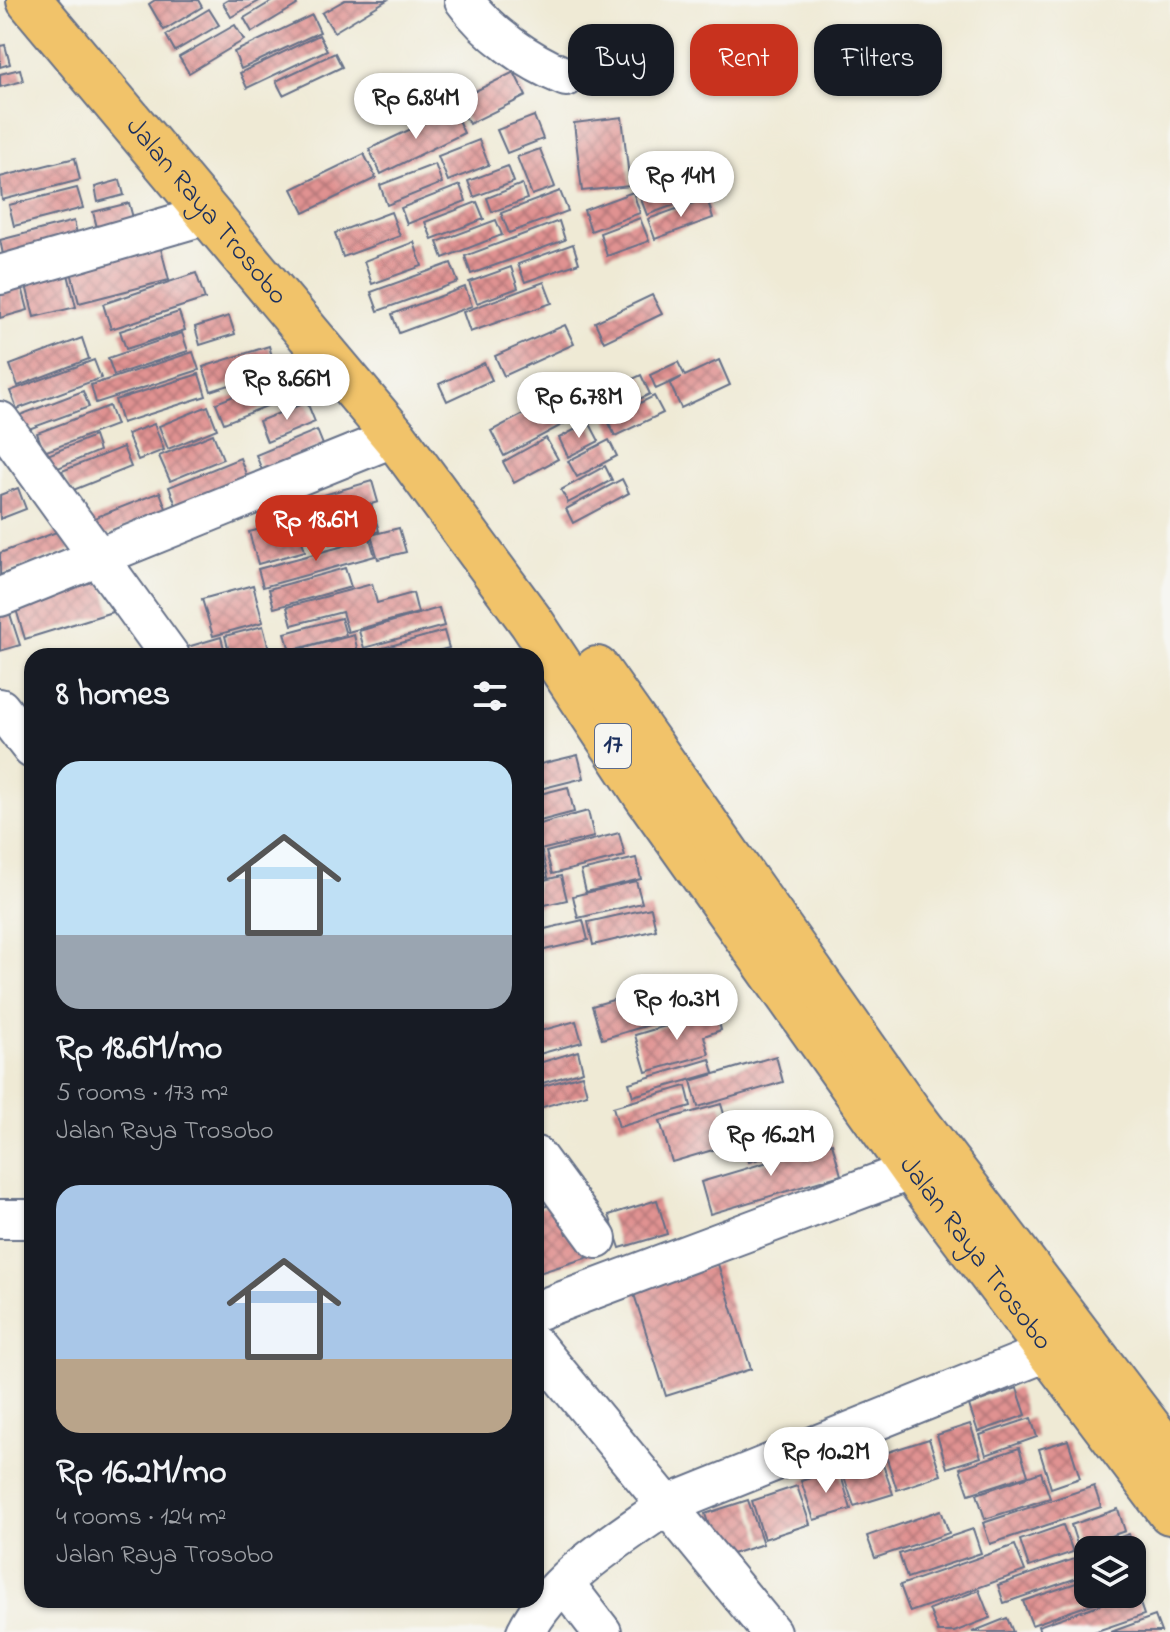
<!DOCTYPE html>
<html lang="en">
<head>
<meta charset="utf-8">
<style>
	body { margin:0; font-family:"Indie Flower",sans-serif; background:#20242c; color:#f1f3f6; height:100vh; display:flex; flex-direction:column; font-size:30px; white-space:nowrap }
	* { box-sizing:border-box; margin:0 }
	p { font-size:26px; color:#9ea1a6 }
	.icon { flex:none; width:44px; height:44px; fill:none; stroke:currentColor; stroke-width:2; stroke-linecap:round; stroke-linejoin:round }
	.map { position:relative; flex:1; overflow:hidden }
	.sheet { position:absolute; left:24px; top:648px; width:520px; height:960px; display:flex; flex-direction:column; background:#171b24; border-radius:24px; box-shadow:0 2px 6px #0004 }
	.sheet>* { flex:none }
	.hud { position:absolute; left:568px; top:24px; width:482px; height:72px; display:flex; gap:16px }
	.controls { position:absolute; left:1074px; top:1536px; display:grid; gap:16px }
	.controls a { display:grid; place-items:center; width:72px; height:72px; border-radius:16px; background:#171b24; box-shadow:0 2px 6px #0004; font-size:40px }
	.price { position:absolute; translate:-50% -68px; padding:0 18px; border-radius:28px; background:#fff; color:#222; font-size:26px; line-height:52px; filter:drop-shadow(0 2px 4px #0008) }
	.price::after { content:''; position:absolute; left:50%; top:48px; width:24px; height:18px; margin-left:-12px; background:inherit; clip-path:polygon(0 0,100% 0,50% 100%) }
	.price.active { background:#c8321e; color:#fff }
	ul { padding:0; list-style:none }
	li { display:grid; align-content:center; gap:16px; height:424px; padding:0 32px }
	li span { display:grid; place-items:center; height:248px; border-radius:24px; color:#555 }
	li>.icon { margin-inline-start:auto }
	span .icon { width:144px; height:144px; fill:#fffc; stroke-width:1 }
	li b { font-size:34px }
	h2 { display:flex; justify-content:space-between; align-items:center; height:96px; padding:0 32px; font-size:34px }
	.chip { padding:0 28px; border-radius:24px; background:#171b24; box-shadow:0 2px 6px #0004; font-size:28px; line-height:72px }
	.chip.active { background:#c8321e; color:#fff }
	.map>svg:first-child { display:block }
	.building { fill:url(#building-cross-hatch) }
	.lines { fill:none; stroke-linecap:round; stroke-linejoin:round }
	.minor-casing { stroke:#657088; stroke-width:42 }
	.highway-casing { stroke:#657088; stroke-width:48 }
	.minor { stroke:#fff; stroke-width:38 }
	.highway { stroke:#f1c36a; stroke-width:44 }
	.labels { text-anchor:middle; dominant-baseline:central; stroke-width:6; stroke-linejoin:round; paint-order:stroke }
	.shield { fill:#f6f6f2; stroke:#5d6b8a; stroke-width:2 }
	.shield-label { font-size:26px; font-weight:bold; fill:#1b2f5e }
	.street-label { font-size:28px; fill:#1b2f5e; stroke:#f6f6f2 }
</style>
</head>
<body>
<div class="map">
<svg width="1170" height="1632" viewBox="0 0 1170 1632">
	<defs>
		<pattern id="building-cross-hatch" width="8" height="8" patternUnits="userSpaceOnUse" patternTransform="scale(2)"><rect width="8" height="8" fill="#e09291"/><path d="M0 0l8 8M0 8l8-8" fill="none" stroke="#b5787a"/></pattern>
	</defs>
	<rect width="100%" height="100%" fill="#f6f6f2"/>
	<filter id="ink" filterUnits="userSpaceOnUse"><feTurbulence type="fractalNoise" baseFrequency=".0125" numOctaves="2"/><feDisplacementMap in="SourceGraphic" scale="16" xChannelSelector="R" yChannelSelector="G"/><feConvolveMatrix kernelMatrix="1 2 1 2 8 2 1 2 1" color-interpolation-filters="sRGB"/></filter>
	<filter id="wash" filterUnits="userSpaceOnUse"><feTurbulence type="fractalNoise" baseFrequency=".006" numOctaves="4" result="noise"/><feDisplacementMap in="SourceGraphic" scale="32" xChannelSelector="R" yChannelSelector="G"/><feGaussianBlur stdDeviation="1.8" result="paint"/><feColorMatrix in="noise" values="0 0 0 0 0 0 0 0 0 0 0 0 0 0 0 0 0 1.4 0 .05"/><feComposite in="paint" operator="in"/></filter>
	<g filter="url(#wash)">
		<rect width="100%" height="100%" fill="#efead5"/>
		<g id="blocks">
			<g class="building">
				<path d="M155 0H198L202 7 164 30 149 4Z"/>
				<path d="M228 0H261L231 17 223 3Z"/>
				<path d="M274 0H294L297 5 252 32 244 18Z"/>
				<path d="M345 0H387L334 32 322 13Z"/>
				<path d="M209 9 219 25 175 51 166 35Z"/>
				<path d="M312 15 320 32 241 69 234 52Z"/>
				<path d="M235 25 244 40 189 73 179 57Z"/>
				<path d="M319 35 327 50 247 88 240 73Z"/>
				<path d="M5 45 10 64 0 67V46Z"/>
				<path d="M335 53 342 67 283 95 276 81Z"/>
				<path d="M20 69 23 81 0 87V74Z"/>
				<path d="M514 72 526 96 469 124 457 100Z"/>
				<path d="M453 109 464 133 381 174 369 149Z"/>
				<path d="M534 116 543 139 507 153 497 130Z"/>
				<path d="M622 117 630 186 582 191 574 123Z"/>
				<path d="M479 140 489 165 448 181 438 156Z"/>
				<path d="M540 149 555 187 532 195 517 157Z"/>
				<path d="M364 154 376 178 304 213 292 189Z"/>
				<path d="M75 158 80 180 2 200 0 177Z"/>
				<path d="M435 164 442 183 387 205 380 185Z"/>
				<path d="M508 166 514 182 474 197 468 181Z"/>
				<path d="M711 168 718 189 647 215 639 194Z"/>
				<path d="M120 180 124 195 98 202 95 187Z"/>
				<path d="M522 184 527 199 492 212 487 198Z"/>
				<path d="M460 185 466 201 407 224 401 208Z"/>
				<path d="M77 188 83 208 14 226 9 205Z"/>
				<path d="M560 191 568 211 509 233 501 213Z"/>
				<path d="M633 192 640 213 591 231 584 210Z"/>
				<path d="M707 198 713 218 655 239 648 219Z"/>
				<path d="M477 202 484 219 432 239 425 222Z"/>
				<path d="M129 203 136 229 100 239 93 212Z"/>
				<path d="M391 212 400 236 343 257 335 233Z"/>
				<path d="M640 218 649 241 607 256 600 233Z"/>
				<path d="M496 220 502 235 443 258 437 242Z"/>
				<path d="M74 221 80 246 5 264 0 240Z"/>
				<path d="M559 221 565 240 471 274 465 256Z"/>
				<path d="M159 241 169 280 79 303 69 264Z"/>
				<path d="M414 242 422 266 372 284 364 261Z"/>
				<path d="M573 244 579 263 525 282 518 264Z"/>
				<path d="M451 263 458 282 378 311 371 292Z"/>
				<path d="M66 266 76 307 34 317 24 277Z"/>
				<path d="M511 267 518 288 477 303 469 282Z"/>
				<path d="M196 273 205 299 111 329 103 304Z"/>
				<path d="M20 279 28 310 0 318V284Z"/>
				<path d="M544 282 552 303 470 332 463 312Z"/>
				<path d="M465 287 472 306 399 333 392 314Z"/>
				<path d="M652 295 662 314 604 342 595 322Z"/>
				<path d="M179 312 185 330 126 349 120 331Z"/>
				<path d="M229 316 235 334 200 345 195 327Z"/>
				<path d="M565 325 574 344 504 376 495 356Z"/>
				<path d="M182 333 188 351 114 375 108 358Z"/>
				<path d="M82 338 89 359 18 386 10 365Z"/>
				<path d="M269 346 276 370 211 391 203 367Z"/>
				<path d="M193 352 199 370 96 403 91 385Z"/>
				<path d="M94 360 101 378 17 409 10 391Z"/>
				<path d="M719 360 730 385 681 408 670 384 682 377 656 389 650 375 678 362 685 376Z"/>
				<path d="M484 363 492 380 447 401 439 384Z"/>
				<path d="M199 374 206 396 122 423 115 400Z"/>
				<path d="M641 375 650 394 600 418 591 399Z"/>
				<path d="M279 378 287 398 224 423 216 403Z"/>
				<path d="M83 391 89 407 26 430 20 415Z"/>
				<path d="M558 396 571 420 504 456 491 431Z"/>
				<path d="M654 396 663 413 615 436 607 419Z"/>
				<path d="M307 402 315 422 267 442 259 421Z"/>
				<path d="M109 406 116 425 44 452 37 433Z"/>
				<path d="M208 406 217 429 168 449 159 426Z"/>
				<path d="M589 422 599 441 568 457 559 438Z"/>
				<path d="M154 424 164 450 138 460 127 434Z"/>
				<path d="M317 430 323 445 262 470 256 455Z"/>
				<path d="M213 434 223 459 170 481 159 456Z"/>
				<path d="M94 436 99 451 51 471 45 456Z"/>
				<path d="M546 438 558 459 514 483 503 462Z"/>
				<path d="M609 440 617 456 577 477 568 461Z"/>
				<path d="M123 447 131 467 71 491 62 471Z"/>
				<path d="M240 458 247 477 176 505 169 487Z"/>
				<path d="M605 466 612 480 568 503 561 490Z"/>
				<path d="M622 479 629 493 573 523 566 509Z"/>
				<path d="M372 481 378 502 308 522 303 501Z"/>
				<path d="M18 488 26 509 0 519V495Z"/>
				<path d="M160 492 167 511 97 538 89 520Z"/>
				<path d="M372 506 379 531 330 544 324 520Z"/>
				<path d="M296 520 305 551 258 564 249 532Z"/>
				<path d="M399 528 406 552 378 559 371 535Z"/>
				<path d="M62 530 70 550 0 575V553Z"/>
				<path d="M370 539 375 556 263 587 258 569Z"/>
				<path d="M345 568 351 587 274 608 269 589Z"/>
				<path d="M101 579 112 612 25 639 15 606Z"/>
				<path d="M372 584 377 603 413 593 418 613 348 632 342 612 292 625 287 607Z"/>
				<path d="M253 585 263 622 213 636 202 599Z"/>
				<path d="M439 608 444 626 364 648 359 631Z"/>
				<path d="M9 611 20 645 0 651V613Z"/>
				<path d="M341 618 346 635 290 651 285 633Z"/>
				<path d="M263 626 269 649 230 656 225 636Z"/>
				<path d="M444 631 449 648 419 656H366L365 653Z"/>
				<path d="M354 635 358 652 344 656H303L301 649Z"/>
				<path d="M221 637 226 656H186L184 648Z"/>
				<path d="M578 755 584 778 536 790V765Z"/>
				<path d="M568 787 574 812 536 822V795Z"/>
				<path d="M588 811 594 837 536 851V825Z"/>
				<path d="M619 833 625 856 552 874 546 852Z"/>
				<path d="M542 852 548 877 536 880V854Z"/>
				<path d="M636 858 641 879 586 892 581 871Z"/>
				<path d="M561 876 567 900 536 907V882Z"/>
				<path d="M636 881 642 903 578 918 573 896Z"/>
				<path d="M651 908 656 930 593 945 588 922Z"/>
				<path d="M583 920 588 940 540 951 536 931Z"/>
				<path d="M669 984 672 993 682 990 689 1013 602 1039 592 1006Z"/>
				<path d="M716 1011 721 1030 704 1036 709 1054 646 1072 635 1035Z"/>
				<path d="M576 1021 582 1042 536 1055V1032Z"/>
				<path d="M578 1051 583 1071 536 1085V1064Z"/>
				<path d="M776 1056 783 1082 698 1107 691 1081Z"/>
				<path d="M710 1059 714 1073 633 1096 629 1083Z"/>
				<path d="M582 1075 587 1094 536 1109V1088Z"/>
				<path d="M686 1086 691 1106 619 1127 613 1107Z"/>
				<path d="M721 1104 733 1144 672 1162 660 1121Z"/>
				<path d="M809 1112 818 1142 749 1162 740 1133Z"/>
				<path d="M832 1143 841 1175 710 1214 701 1182Z"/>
				<path d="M657 1200 667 1234 620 1248 609 1215Z"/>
				<path d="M557 1203 567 1234 583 1229 592 1256 536 1274V1209Z"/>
				<path d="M718 1264 751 1369 666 1396 633 1291Z"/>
				<path d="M1017 1388 1026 1415 978 1432 969 1405Z"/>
				<path d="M1031 1418 1037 1437 986 1455 980 1435Z"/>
				<path d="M970 1424 981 1457 947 1468 937 1435Z"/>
				<path d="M929 1439 941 1475 897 1490 885 1453Z"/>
				<path d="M1068 1440 1080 1478 1051 1488 1039 1449Z"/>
				<path d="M1019 1448 1028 1475 969 1494 960 1468Z"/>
				<path d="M879 1453 893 1494 854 1506 840 1465Z"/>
				<path d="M839 1469 851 1509 814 1520 801 1481Z"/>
				<path d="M1041 1472 1050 1498 985 1519 977 1494Z"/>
				<path d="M797 1486 810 1524 764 1539 752 1501Z"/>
				<path d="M1094 1486 1101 1507 990 1544 983 1523Z"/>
				<path d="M748 1500 763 1544 720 1558 705 1514Z"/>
				<path d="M1118 1509 1125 1531 1078 1547 1071 1525Z"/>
				<path d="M941 1510 949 1533 875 1558 867 1536Z"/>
				<path d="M1063 1525 1073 1552 1029 1567 1020 1540Z"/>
				<path d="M973 1529 981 1553 907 1578 899 1554Z"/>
				<path d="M1129 1534 1136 1555 1132 1556V1550H1088L1087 1573 1080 1551Z"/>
				<path d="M1015 1545 1025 1571 910 1612 900 1585Z"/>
				<path d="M1077 1558 1083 1576 1004 1603 998 1585Z"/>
				<path d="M1088 1579V1594H1120L1032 1625 1023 1601Z"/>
				<path d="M979 1590 990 1618 954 1632H938L929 1609Z"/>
				<path d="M1136 1592 1144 1615 1094 1632H1040L1038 1626Z"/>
				<path d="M1155 1616 1161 1632H1111Z"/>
				<path d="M1007 1618 1013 1632H972Z"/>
			</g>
		</g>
	</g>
	<g filter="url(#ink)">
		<use href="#blocks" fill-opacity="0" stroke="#657088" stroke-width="2"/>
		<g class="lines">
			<defs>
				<g id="minor">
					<path d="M464 0C488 34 528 61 566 77"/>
					<path d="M0 275 210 214"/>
					<path d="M0 421 170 656"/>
					<path d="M0 597 395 437"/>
					<path d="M0 708 32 749"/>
					<path d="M536 1156 597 1239"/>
					<path d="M0 1219H32"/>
					<path d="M536 1311 912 1170"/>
					<path d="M536 1346 771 1632"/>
					<path d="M565 1584 602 1632"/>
					<path d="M526 1632C554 1577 618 1540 667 1505L1047 1352"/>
				</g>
				<g id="highway">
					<path id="s1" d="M29 0 395 437 532 623 645 794 912 1170 1170 1512"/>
					<path d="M597 669 910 1113 1170 1455"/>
				</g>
			</defs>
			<use href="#minor" class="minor-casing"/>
			<use href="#highway" class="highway-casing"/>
			<use href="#minor" class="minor"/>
			<use href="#highway" class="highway"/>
		</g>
	</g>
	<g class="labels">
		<rect class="shield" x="595" y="724" width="36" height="44" rx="6"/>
		<g class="shield-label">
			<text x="613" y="746">17</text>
		</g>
		<g class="street-label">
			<text stroke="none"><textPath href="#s1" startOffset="276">Jalan Raya Trosobo</textPath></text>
			<text stroke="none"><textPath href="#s1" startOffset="1572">Jalan Raya Trosobo</textPath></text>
		</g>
	</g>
</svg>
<div class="controls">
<a><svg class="icon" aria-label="layers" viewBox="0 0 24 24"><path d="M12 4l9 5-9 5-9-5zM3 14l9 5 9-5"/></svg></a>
</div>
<b class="price" style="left:416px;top:141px">Rp 6.84M</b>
<b class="price" style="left:681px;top:219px">Rp 14M</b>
<b class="price" style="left:287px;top:422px">Rp 8.66M</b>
<b class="price" style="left:579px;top:440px">Rp 6.78M</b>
<b class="price active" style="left:316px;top:563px">Rp 18.6M</b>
<b class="price" style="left:677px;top:1042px">Rp 10.3M</b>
<b class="price" style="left:771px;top:1178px">Rp 16.2M</b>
<b class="price" style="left:826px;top:1495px">Rp 10.2M</b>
<div class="hud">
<a class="chip">Buy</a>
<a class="chip active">Rent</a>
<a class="chip">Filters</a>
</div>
<section class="sheet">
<h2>8 homes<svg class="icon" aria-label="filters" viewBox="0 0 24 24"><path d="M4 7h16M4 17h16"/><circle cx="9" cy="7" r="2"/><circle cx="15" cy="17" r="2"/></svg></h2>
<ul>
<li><span style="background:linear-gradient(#bfe0f5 70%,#9aa5b1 0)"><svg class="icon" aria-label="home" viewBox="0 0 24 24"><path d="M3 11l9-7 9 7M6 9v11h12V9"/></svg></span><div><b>Rp 18.6M/mo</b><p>5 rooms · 173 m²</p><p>Jalan Raya Trosobo</p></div></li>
<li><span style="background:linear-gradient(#a9c7e8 70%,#b9a48a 0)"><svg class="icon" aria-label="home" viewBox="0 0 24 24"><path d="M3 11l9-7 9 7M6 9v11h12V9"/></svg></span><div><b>Rp 16.2M/mo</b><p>4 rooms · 124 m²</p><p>Jalan Raya Trosobo</p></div></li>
</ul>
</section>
</div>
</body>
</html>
